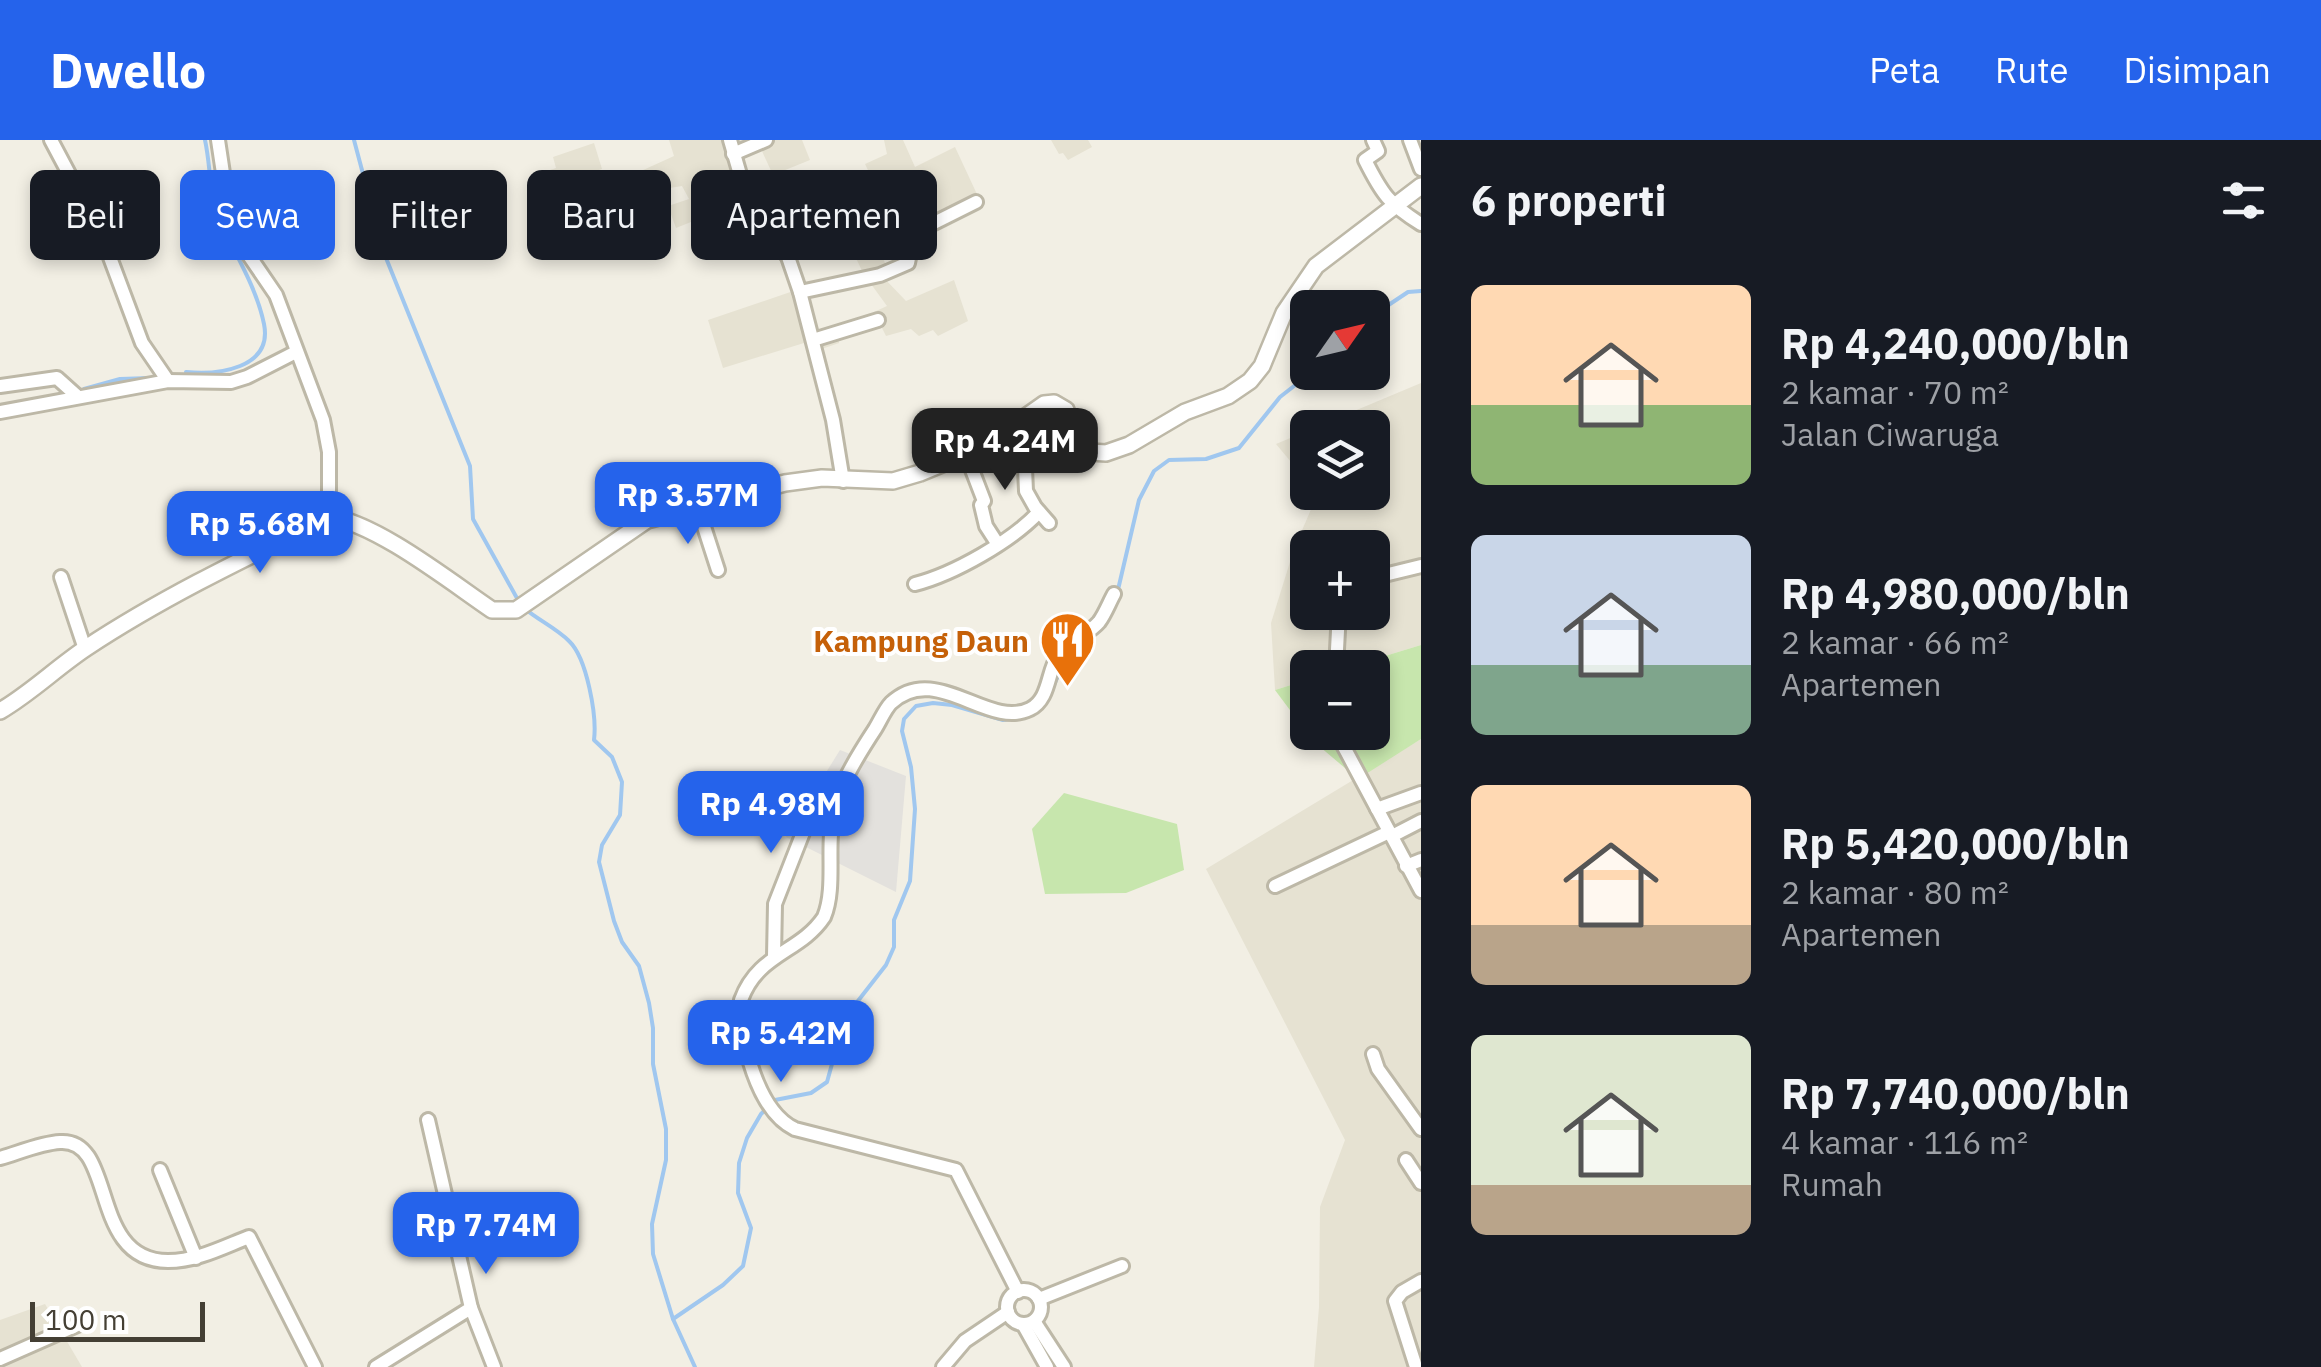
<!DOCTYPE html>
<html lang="id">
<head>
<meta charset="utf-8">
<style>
	body { margin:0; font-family:"IBM Plex Sans",sans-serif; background:#20242c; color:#f1f3f6; height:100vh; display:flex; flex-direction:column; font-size:38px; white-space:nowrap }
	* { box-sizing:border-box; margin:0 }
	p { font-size:32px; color:#9ea1a6 }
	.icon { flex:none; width:55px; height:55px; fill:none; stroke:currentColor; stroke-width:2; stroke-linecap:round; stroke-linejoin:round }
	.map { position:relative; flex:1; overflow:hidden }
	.details { display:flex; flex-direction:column; background:#171b24; width:900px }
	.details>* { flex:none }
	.guide { position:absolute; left:30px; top:30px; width:950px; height:90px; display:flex; gap:20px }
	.needle { width:65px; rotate:56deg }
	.controls { position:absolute; left:1290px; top:150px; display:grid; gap:20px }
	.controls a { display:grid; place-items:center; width:100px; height:100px; border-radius:15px; background:#171b24; box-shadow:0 5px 15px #0003; font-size:50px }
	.scale { position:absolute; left:30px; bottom:25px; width:175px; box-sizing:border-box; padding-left:10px; border:5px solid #443f34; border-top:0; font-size:28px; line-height:35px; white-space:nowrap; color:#443f34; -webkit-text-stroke:8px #fff; paint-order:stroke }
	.price { position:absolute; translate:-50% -85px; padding:0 22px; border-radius:20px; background:#2563eb; color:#fff; font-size:32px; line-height:65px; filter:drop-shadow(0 2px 5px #0008) }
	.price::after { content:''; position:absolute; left:50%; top:60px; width:30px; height:22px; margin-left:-15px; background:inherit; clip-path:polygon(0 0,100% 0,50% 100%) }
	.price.selected { background:#222; color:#fff }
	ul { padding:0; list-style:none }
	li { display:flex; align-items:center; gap:30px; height:250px; padding:0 50px }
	li span { display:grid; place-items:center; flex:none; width:280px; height:200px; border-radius:15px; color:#555 }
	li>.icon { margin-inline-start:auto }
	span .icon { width:120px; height:120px; fill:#fffc; stroke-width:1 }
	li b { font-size:42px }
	h2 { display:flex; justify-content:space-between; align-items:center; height:120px; padding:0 50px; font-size:42px }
	.tag { padding:0 35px; border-radius:15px; background:#171b24; box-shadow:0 5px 15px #0003; font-size:35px; line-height:90px }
	.tag.selected { background:#2563eb; color:#fff }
	header { display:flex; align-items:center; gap:60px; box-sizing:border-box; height:140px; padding:0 50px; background:#2563eb; color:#fff }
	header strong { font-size:48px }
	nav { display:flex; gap:55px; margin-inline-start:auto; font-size:35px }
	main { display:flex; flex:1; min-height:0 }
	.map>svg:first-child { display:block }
	.residential { fill:#e6e2d2; fill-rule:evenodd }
	.green { fill:#c7e6ad }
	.parking { fill:#e3e1dd }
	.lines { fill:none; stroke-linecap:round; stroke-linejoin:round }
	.stream { stroke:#a0c7ef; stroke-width:4 }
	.minor-casing { stroke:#bdb8a7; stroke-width:18 }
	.tertiary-casing { stroke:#bdb8a7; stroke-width:20 }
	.minor { stroke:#fff; stroke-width:12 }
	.tertiary { stroke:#fff; stroke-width:15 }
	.labels { text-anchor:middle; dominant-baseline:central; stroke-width:8; stroke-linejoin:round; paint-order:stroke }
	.food-label { font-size:30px; font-weight:bold; fill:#c56008; stroke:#fff; text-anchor:end }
</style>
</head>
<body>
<header>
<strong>Dwello</strong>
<nav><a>Peta</a><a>Rute</a><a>Disimpan</a></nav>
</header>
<main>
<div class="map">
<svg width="1421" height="1227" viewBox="0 0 1421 1227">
	<rect width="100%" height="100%" fill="#f2efe4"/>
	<g class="residential">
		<path d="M669 0H802L810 20 773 35 761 9 745 17V41L763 36 773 57 756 66 771 83 818 71 825 95 786 105 750 77 720 79 700 85 696 80 676 88 668 66 689 59 682 46 645 52 641 31 674 16Z"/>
		<path d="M884 0H903L915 27 955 7 982 65 902 99 865 24 887 14Z"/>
		<path d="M1051 0H1088L1092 7 1068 20 1063 13 1059 14Z"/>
		<path d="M594 3 602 29 571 39 572 47 546 55 539 34 556 28 553 17Z"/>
		<path d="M871 93 887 127 882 136 906 161 954 140 968 181 938 196 933 190 919 196 911 189 886 196 874 172 887 166 863 133 848 101Z"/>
		<path d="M805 147 819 192 837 187 839 203 810 213 804 203 723 228 708 180Z"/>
		<path d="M1421 243V505L1349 527 1308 528 1307 540 1275 550 1271 483 1294 409 1318 353 1372 352V288L1316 287ZM1308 408H1372V472H1308Z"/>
		<path d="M1307 291V341L1276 304Z"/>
		<path d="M1421 599V1227H1314L1319 1167 1320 1067 1345 1000 1206 729Z"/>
		<path d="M45 1164 82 1227H0V1180Z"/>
	</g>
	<g class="green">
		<path d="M1421 505V599L1358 639 1313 601 1275 550 1307 540 1308 592H1372V528L1349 527Z"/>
		<path d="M1064 653 1177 684 1184 730 1126 753 1045 754 1032 689Z"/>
	</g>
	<path class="parking" d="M840 610 906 636 896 752 786 697Z"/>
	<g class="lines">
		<g class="stream">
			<path d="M354 0 384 113 470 326 473 379 518 460"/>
			<path d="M1372 176 1408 152 1421 151"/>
			<path d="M186 232C217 235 273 229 264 184 257 149 236 115 221 84 209 58 211 27 205 0"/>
			<path d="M84 249 120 239 150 238"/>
			<path d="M1117 454 1139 360 1154 331 1169 320 1206 319 1239 308 1280 257 1312 232"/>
			<path d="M524 468C538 480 556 488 569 501 587 518 597 576 594 600L612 617 622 642 620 675 602 705 599 722 614 781 622 802 639 826 649 863 653 888V924L666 989V1020L652 1084 653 1114 673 1179 695 1227"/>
			<path d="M1053 547 1063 525 1092 496"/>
			<path d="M673 1179 723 1145 743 1126 751 1088 738 1053 739 1023 747 998 761 974 775 960 811 953 827 942 842 888 854 866 886 825 894 807V780L910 741 915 669 911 627 902 591 904 579 916 566 933 563 952 565 1003 580 1027 576"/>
		</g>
		<defs>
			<g id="minor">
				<path d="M51 0 102 96 142 203 168 241"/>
				<path d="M218 0 229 73 248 114 276 155 323 280 329 312V377"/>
				<path d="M730 0 750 69 788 117 800 152 833 280 843 341"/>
				<path d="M1373 0 1378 11 1365 20C1382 54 1389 64 1421 84"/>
				<path d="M1410 0 1421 29"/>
				<path d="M733 14 766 0"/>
				<path d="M800 152 880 135 908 123 914 93 976 62"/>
				<path d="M813 200 878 180"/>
				<path d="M0 246 57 238 77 256"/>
				<path d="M0 272 168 241 231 242 247 237 296 212"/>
				<path d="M1003 293 1025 328 1026 351 1035 367 1049 383"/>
				<path d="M966 314 984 361 981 365 986 386 997 403"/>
				<path d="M697 365 718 430"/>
				<path d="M61 437 85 509"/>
				<path d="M1372 438 1421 426"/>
				<path d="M915 444C954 434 1012 401 1039 372"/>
				<path d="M1336 528 1339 472"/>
				<path d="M1336 592 1421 751"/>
				<path d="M1377 669 1421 653"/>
				<path d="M1392 696 1421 681"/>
				<path d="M1406 726 1421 720"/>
				<path d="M1275 746 1389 692"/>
				<path d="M774 816 775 764 804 690C813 679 819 682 831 688"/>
				<path d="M1373 914 1378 929 1421 989"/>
				<path d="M0 1018C18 1013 41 1003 60 1002 117 998 88 1121 168 1121 197 1121 223 1107 249 1097L315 1227"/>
				<path d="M1406 1020 1421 1043"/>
				<path d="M160 1030 196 1118"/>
				<circle cx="1024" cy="1167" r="17"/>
				<path d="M1018 1152 956 1030 795 989C757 971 740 900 741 860 758 813 800 813 824 777 834 753 829 720 831 694 833 654 854 621 875 589 880 581 885 569 891 563 936 521 988 590 1030 569 1050 559 1047 532 1058 516 1068 501 1088 495 1099 482 1105 474 1109 463 1114 454"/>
				<path d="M1039 1159 1122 1126"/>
				<path d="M471 1168 494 1227"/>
				<path d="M1034 1181 1064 1227"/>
				<path d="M1023 1184 1047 1227"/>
				<path d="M0 1219 84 1182"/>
				<path d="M376 1227 471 1168 428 980"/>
				<path d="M943 1227 965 1201 1008 1172"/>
				<path d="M1416 1227 1395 1161 1402 1152 1421 1141"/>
			</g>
			<path id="tertiary" d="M0 571C31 553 56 528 86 508 163 457 247 417 329 377 375 382 452 443 492 470H516L647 380 785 343 822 338 893 341 920 333 966 314 1003 293 1044 264 1054 263 1066 270 1075 298 1090 312 1106 313 1129 305 1185 272 1228 256 1250 241 1262 226 1284 173 1316 126 1421 46"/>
		</defs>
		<use href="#minor" class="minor-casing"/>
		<use href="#tertiary" class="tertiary-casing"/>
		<use href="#minor" class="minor"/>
		<use href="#tertiary" class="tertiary"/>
	</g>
	<defs>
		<symbol id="restaurant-pin" viewBox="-11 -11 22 30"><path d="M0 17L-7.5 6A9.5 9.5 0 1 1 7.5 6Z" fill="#e8710a" stroke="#fff"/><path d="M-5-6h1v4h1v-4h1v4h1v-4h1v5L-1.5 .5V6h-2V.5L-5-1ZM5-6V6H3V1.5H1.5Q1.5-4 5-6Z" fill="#fff"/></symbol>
	</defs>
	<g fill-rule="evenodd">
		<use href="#restaurant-pin" x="1036" y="468" width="63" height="86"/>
	</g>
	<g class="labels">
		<g class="food-label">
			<text x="1029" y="500">Kampung Daun</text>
		</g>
	</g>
</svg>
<div class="controls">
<a><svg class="needle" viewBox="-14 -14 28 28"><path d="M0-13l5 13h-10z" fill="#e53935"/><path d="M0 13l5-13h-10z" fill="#9ea1a6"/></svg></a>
<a><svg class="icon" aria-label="layers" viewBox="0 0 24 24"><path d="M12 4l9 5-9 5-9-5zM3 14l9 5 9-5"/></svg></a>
<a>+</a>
<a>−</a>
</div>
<div class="scale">100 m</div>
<b class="price selected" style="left:1005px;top:353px">Rp 4.24M</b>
<b class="price" style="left:688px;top:407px">Rp 3.57M</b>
<b class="price" style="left:260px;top:436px">Rp 5.68M</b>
<b class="price" style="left:771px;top:716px">Rp 4.98M</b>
<b class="price" style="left:781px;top:945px">Rp 5.42M</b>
<b class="price" style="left:486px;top:1137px">Rp 7.74M</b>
<div class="guide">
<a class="tag">Beli</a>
<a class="tag selected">Sewa</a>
<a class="tag">Filter</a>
<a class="tag">Baru</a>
<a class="tag">Apartemen</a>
</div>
</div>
<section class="details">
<h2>6 properti<svg class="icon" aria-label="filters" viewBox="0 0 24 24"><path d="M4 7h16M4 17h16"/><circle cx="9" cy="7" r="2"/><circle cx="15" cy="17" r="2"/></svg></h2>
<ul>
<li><span style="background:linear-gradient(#ffd9b3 60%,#8fb573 0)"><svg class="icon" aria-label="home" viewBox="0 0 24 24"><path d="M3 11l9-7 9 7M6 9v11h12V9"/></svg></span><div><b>Rp 4,240,000/bln</b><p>2 kamar · 70 m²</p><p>Jalan Ciwaruga</p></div></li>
<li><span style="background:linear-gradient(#c9d6e8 65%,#7fa58c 0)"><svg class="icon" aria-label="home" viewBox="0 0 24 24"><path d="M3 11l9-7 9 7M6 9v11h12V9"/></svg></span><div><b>Rp 4,980,000/bln</b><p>2 kamar · 66 m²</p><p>Apartemen</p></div></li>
<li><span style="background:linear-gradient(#ffd9b3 70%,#b9a48a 0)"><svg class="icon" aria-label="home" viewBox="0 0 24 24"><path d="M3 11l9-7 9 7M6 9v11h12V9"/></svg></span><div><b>Rp 5,420,000/bln</b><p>2 kamar · 80 m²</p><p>Apartemen</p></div></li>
<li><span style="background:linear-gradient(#dfe7d0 75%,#b9a48a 0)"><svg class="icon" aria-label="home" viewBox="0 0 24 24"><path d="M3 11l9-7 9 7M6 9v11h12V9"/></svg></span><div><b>Rp 7,740,000/bln</b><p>4 kamar · 116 m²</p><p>Rumah</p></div></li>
</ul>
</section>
</main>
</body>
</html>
